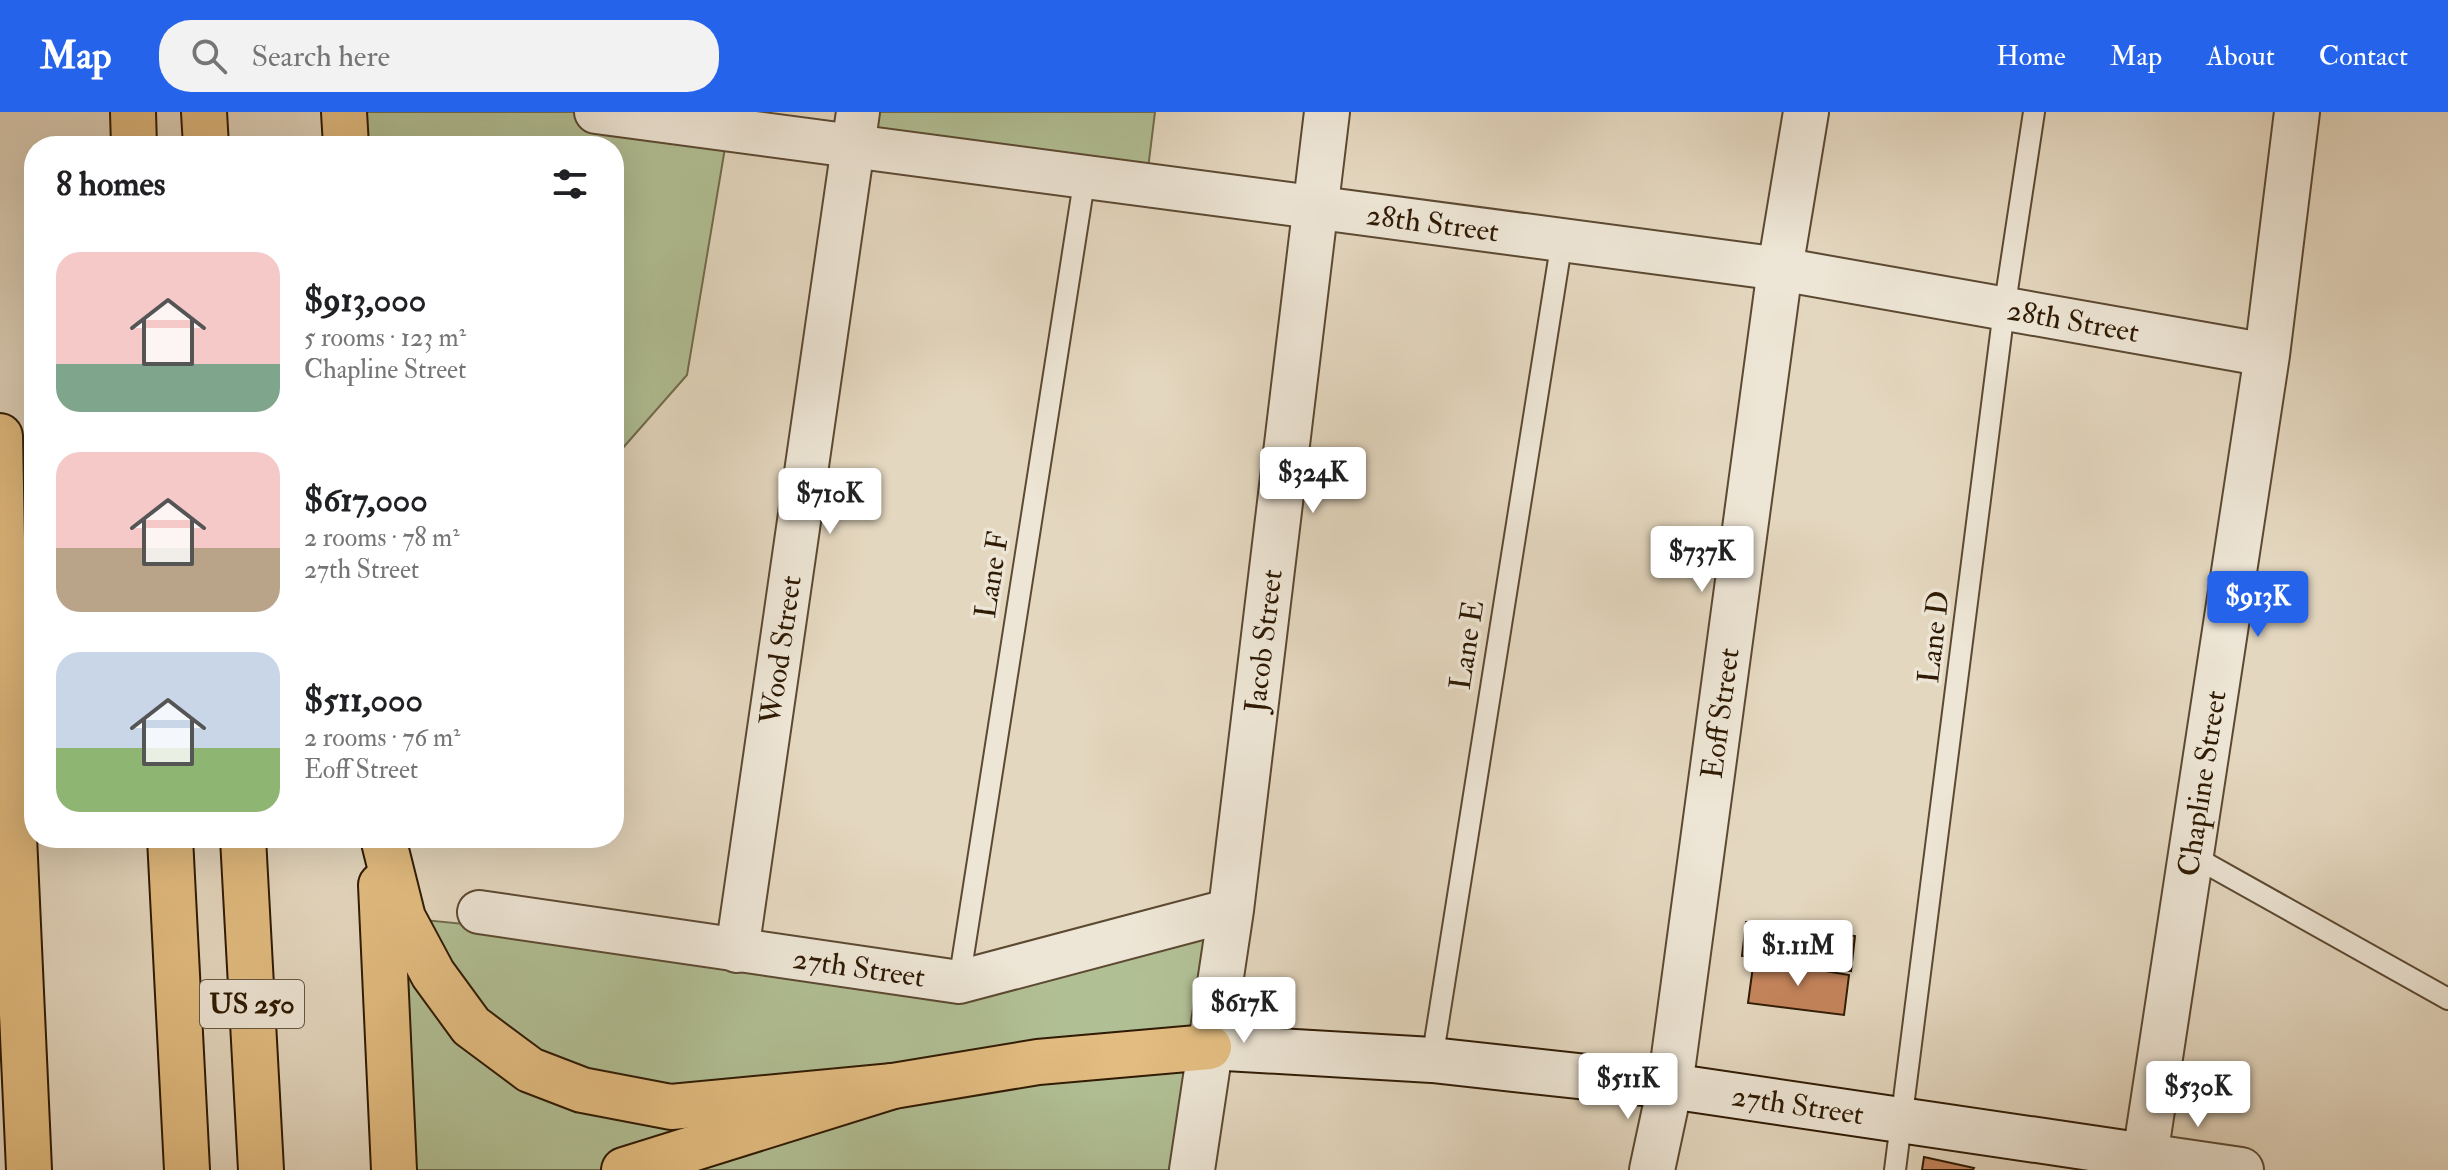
<!DOCTYPE html>
<html lang="en">
<head>
<meta charset="utf-8">
<style>
	body { margin:0; font-family:"IM FELL Double Pica",serif; background:#f2f2f2; color:#202124; height:100vh; display:flex; flex-direction:column; font-size:30px; white-space:nowrap }
	* { box-sizing:border-box; margin:0 }
	p { font-size:26px; color:#757577 }
	.icon { flex:none; width:44px; height:44px; fill:none; stroke:currentColor; stroke-width:2; stroke-linecap:round; stroke-linejoin:round }
	.map { position:relative; flex:1; overflow:hidden }
	.side { position:absolute; left:24px; top:24px; width:600px; height:712px; display:flex; flex-direction:column; background:#fff; border-radius:32px; box-shadow:0 8px 32px #0002 }
	.side>* { flex:none }
	.price { position:absolute; translate:-50% -68px; padding:0 18px; border-radius:8px; background:#fff; color:#222; font-size:26px; line-height:52px; filter:drop-shadow(0 2px 4px #0008) }
	.price::after { content:''; position:absolute; left:50%; top:48px; width:24px; height:18px; margin-left:-12px; background:inherit; clip-path:polygon(0 0,100% 0,50% 100%) }
	.price.on { background:#2563eb; color:#fff }
	ul { padding:0; list-style:none }
	li { display:flex; align-items:center; gap:24px; height:200px; padding:0 32px }
	li span { display:grid; place-items:center; flex:none; width:224px; height:160px; border-radius:24px; color:#555 }
	li>.icon { margin-inline-start:auto }
	span .icon { width:96px; height:96px; fill:#fffc; stroke-width:1 }
	li b { font-size:34px }
	h2 { display:flex; justify-content:space-between; align-items:center; height:96px; padding:0 32px; font-size:34px }
	header { display:flex; align-items:center; gap:48px; box-sizing:border-box; height:112px; padding:0 40px; background:#2563eb; color:#fff }
	header strong { font-size:38px }
	nav { display:flex; gap:44px; margin-inline-start:auto; font-size:28px }
	.search { width:560px; height:72px; background:#f2f2f2; display:flex; align-items:center; gap:20px; box-sizing:border-box; padding:0 28px; border-radius:32px; color:#757577; font-size:30px }
	.map>svg:first-child { display:block }
	.green { fill:#b1bf94; stroke:#706c4c; stroke-width:2 }
	.building { fill:#c5845c; stroke:#2f1a03; stroke-width:2 }
	.lines { fill:none; stroke-linecap:round; stroke-linejoin:round }
	.service-casing { stroke:#5c4932; stroke-width:24 }
	.minor-casing { stroke:#5c4932; stroke-width:46 }
	.tertiary-casing { stroke:#5c4932; stroke-width:48 }
	.secondary-casing { stroke:#2f1a03; stroke-width:48 }
	.motorway-casing { stroke:#2f1a03; stroke-width:48 }
	.service { stroke:#ede5d5; stroke-width:20 }
	.minor { stroke:#ede5d5; stroke-width:42 }
	.tertiary { stroke:#ede5d5; stroke-width:44 }
	.secondary { stroke:#ede5d5; stroke-width:44 }
	.motorway { stroke:#e2bc80; stroke-width:44 }
	.labels { text-anchor:middle; dominant-baseline:central; stroke-width:7; stroke-linejoin:round; paint-order:stroke }
	.shield { fill:#ede5d5; stroke:#685742; stroke-width:2 }
	.shield-label { font-size:28px; font-weight:bold; fill:#2f1a03 }
	.street-label { font-size:30px; fill:#2f1a03; stroke:#ede5d5 }
</style>
</head>
<body>
<header>
<strong>Map</strong>
<div class="search"><svg class="icon" aria-label="search" viewBox="0 0 24 24"><circle cx="10" cy="10" r="6"/><path d="M15 15l6 6"/></svg>Search here</div>
<nav><a>Home</a><a>Map</a><a>About</a><a>Contact</a></nav>
</header>
<div class="map">
<svg width="2448" height="1058" viewBox="0 0 2448 1058">
	<rect width="100%" height="100%" fill="#e4d7bf"/>
	<filter id="stains"><feTurbulence type="fractalNoise" baseFrequency=".0025" numOctaves="4"/><feColorMatrix values="0 0 0 0 .2 0 0 0 0 .09 0 0 0 0 .02 0 0 0 .5 -.17"/></filter>
	<radialGradient id="worn" r=".72"><stop offset=".6" stop-color="#630" stop-opacity="0"/><stop offset="1" stop-color="#630" stop-opacity=".3"/></radialGradient>
	<g class="green">
		<path d="M344 0H731L687 263 614 346V34H346Z"/>
		<path d="M858 0H1155L1146 73 853 34Z"/>
		<path d="M1231 798 1192 1058H405L404 806 737 839 959 870Z"/>
	</g>
	<g class="building">
		<path d="M1746 810 1855 824 1851 859 1742 844Z"/>
		<path d="M1754 847 1849 863 1844 903 1748 891Z"/>
		<path d="M1924 1045 1974 1056 1973 1058H1922Z"/>
	</g>
	<g class="lines">
		<defs>
			<g id="service">
				<path d="M2191 743 2448 887"/>
				<path d="M959 870 1085 64"/>
				<path d="M1432 948 1562 128"/>
				<path d="M1895 1058 2004 198 2034 0"/>
			</g>
			<g id="minor">
				<path id="s1" d="M596 0 1780 157 2267 243"/>
				<path id="s2" d="M479 800 959 870 1231 798"/>
				<path id="s3" d="M737 839 858 0"/>
			</g>
			<g id="tertiary">
				<path id="s4" d="M1192 1058 1231 798 1327 0"/>
				<path id="s5" d="M1652 1058 1670 974 1780 157 1806 0"/>
				<path id="s6" d="M2241 1058 2145 1044 2267 243 2297 0"/>
			</g>
			<g id="secondary">
				<path id="s7" d="M1209 935 1432 948 1670 974 2145 1044 2143 1058"/>
			</g>
			<g id="motorway">
				<path d="M133 0 134 34"/>
				<path d="M204 0 206 34"/>
				<path d="M344 0 346 34"/>
				<path d="M0 324 3 479 29 1058"/>
				<path d="M170 726 187 1058"/>
				<path d="M243 726 261 1058"/>
				<path d="M383 726 403 806 433 862 471 914 530 958 582 978 671 995 893 974"/>
				<path d="M381 773 394 1058"/>
				<path d="M624 1058 893 974 1038 950 1209 935"/>
			</g>
		</defs>
		<use href="#service" class="service-casing"/>
		<use href="#minor" class="minor-casing"/>
		<use href="#tertiary" class="tertiary-casing"/>
		<use href="#secondary" class="secondary-casing"/>
		<use href="#motorway" class="motorway-casing"/>
		<use href="#service" class="service"/>
		<use href="#minor" class="minor"/>
		<use href="#tertiary" class="tertiary"/>
		<use href="#secondary" class="secondary"/>
		<use href="#motorway" class="motorway"/>
	</g>
	<g class="labels">
		<rect class="shield" x="200" y="868" width="104" height="48" rx="6"/>
		<g class="shield-label">
			<text x="252" y="892">US 250</text>
		</g>
		<g class="street-label">
			<text stroke="none"><textPath href="#s1" startOffset="844">28th Street</textPath></text>
			<text stroke="none"><textPath href="#s1" startOffset="1492">28th Street</textPath></text>
			<text transform="translate(992 463) rotate(-81)">Lane F</text>
			<text transform="translate(1934 525) rotate(-83)">Lane D</text>
			<text stroke="none"><textPath href="#s4" startOffset="534">Jacob Street</textPath></text>
			<text transform="translate(1467 533) rotate(-81)">Lane E</text>
			<text stroke="none"><textPath href="#s3" startOffset="304">Wood Street</textPath></text>
			<text stroke="none"><textPath href="#s5" startOffset="462">Eoff Street</textPath></text>
			<text stroke="none"><textPath href="#s6" startOffset="474">Chapline Street</textPath></text>
			<text stroke="none"><textPath href="#s2" startOffset="384">27th Street</textPath></text>
			<text stroke="none"><textPath href="#s7" startOffset="592">27th Street</textPath></text>
		</g>
	</g>
	<rect width="100%" height="100%" filter="url(#stains)"/>
	<rect width="100%" height="100%" fill="url(#worn)"/>
</svg>
<b class="price" style="left:1313px;top:403px">$324K</b>
<b class="price" style="left:830px;top:424px">$710K</b>
<b class="price" style="left:1702px;top:482px">$737K</b>
<b class="price on" style="left:2258px;top:527px">$913K</b>
<b class="price" style="left:1798px;top:876px">$1.11M</b>
<b class="price" style="left:1244px;top:933px">$617K</b>
<b class="price" style="left:1628px;top:1009px">$511K</b>
<b class="price" style="left:2198px;top:1017px">$530K</b>
<section class="side">
<h2>8 homes<svg class="icon" aria-label="filters" viewBox="0 0 24 24"><path d="M4 7h16M4 17h16"/><circle cx="9" cy="7" r="2"/><circle cx="15" cy="17" r="2"/></svg></h2>
<ul>
<li><span style="background:linear-gradient(#f6c9c9 70%,#7fa58c 0)"><svg class="icon" aria-label="home" viewBox="0 0 24 24"><path d="M3 11l9-7 9 7M6 9v11h12V9"/></svg></span><div><b>$913,000</b><p>5 rooms · 123 m²</p><p>Chapline Street</p></div></li>
<li><span style="background:linear-gradient(#f6c9c9 60%,#b9a48a 0)"><svg class="icon" aria-label="home" viewBox="0 0 24 24"><path d="M3 11l9-7 9 7M6 9v11h12V9"/></svg></span><div><b>$617,000</b><p>2 rooms · 78 m²</p><p>27th Street</p></div></li>
<li><span style="background:linear-gradient(#c9d6e8 60%,#8fb573 0)"><svg class="icon" aria-label="home" viewBox="0 0 24 24"><path d="M3 11l9-7 9 7M6 9v11h12V9"/></svg></span><div><b>$511,000</b><p>2 rooms · 76 m²</p><p>Eoff Street</p></div></li>
</ul>
</section>
</div>
</body>
</html>
